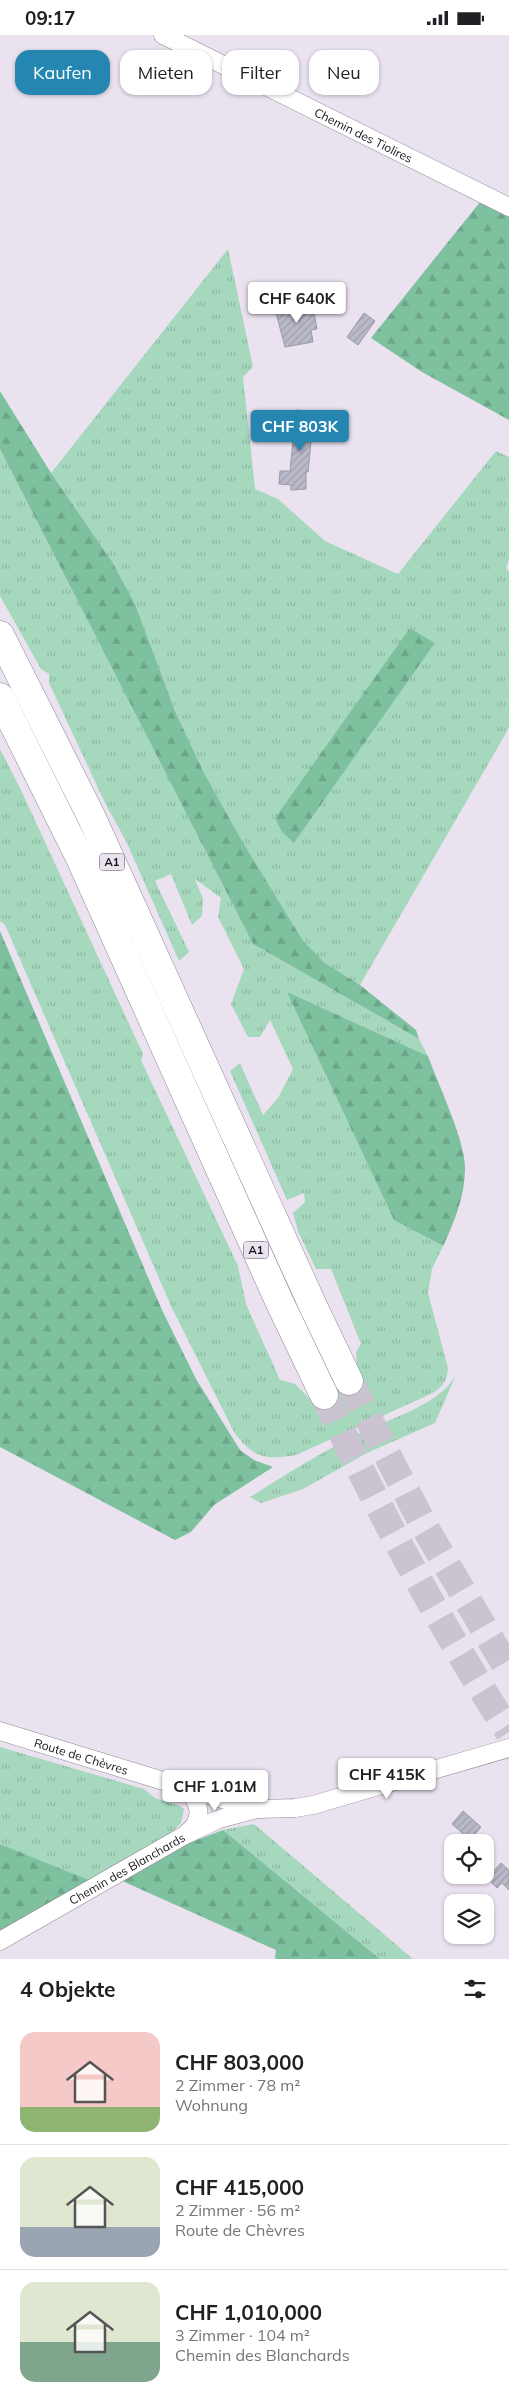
<!DOCTYPE html>
<html lang="de">
<head>
<meta charset="utf-8">
<style>
	body { margin:0; font-family:Mulish,sans-serif; background:#f6f6f6; color:#202124; height:100vh; display:flex; flex-direction:column; font-size:19px; white-space:nowrap }
	* { box-sizing:border-box; margin:0 }
	p { font-size:16px; color:#757577 }
	.icon { flex:none; width:28px; height:28px; fill:none; stroke:currentColor; stroke-width:2; stroke-linecap:round; stroke-linejoin:round }
	.map { position:relative; height:1924px; overflow:hidden }
	.drawer { display:flex; flex-direction:column; background:#fff; flex:1 }
	.drawer>* { flex:none }
	.top-card { position:absolute; left:15px; top:15px; width:480px; height:45px; display:flex; gap:10px }
	.controls { position:absolute; left:444px; top:1799px; display:grid; gap:10px }
	.controls a { display:grid; place-items:center; width:50px; height:50px; border-radius:10px; background:#fff; box-shadow:0 1px 4px #0004; font-size:25px }
	.price { position:absolute; translate:-50% -42px; padding:0 11px; border-radius:5px; background:#fff; color:#222; font-size:16px; line-height:32px; filter:drop-shadow(0 1px 2px #0008) }
	.price::after { content:''; position:absolute; left:50%; top:30px; width:15px; height:11px; margin-left:-8px; background:inherit; clip-path:polygon(0 0,100% 0,50% 100%) }
	.price.selected { background:#2587b1; color:#fff }
	ul { padding:0; list-style:none }
	li { display:flex; align-items:center; gap:15px; height:125px; padding:0 20px }
	li+li { border-top:1px solid #e0e0e0 }
	li span { display:grid; place-items:center; flex:none; width:140px; height:100px; border-radius:15px; color:#555 }
	li>.icon { margin-inline-start:auto }
	span .icon { width:60px; height:60px; fill:#fffc; stroke-width:1 }
	li b { font-size:21px }
	h2 { display:flex; justify-content:space-between; align-items:center; height:60px; padding:0 20px; font-size:21px }
	.pill { padding:0 18px; border-radius:15px; background:#fff; box-shadow:0 1px 4px #0004; font-size:18px; line-height:45px }
	.pill.selected { background:#2587b1; color:#fff }
	.status { display:flex; justify-content:space-between; align-items:center; height:35px; padding:0 25px; background:#fff; direction:ltr }
	.status svg { height:14px; fill:currentColor }
	.map>svg:first-child { display:block }
	.grass { fill:url(#grass-tufts); fill-rule:evenodd }
	.forest { fill:url(#forest-firs) }
	.building { fill:url(#building-hatch); stroke:#9b9aa9 }
	.lines { fill:none; stroke-linecap:round; stroke-linejoin:round }
	.motorway-tunnel { stroke:#cbc3cf; stroke-width:28; stroke-dasharray:28 14; stroke-linecap:butt }
	.minor-casing { stroke:#908794; stroke-width:19 }
	.motorway-casing { stroke:#908794; stroke-width:29 }
	.minor { stroke:#fff; stroke-width:18 }
	.motorway { stroke:#fff; stroke-width:28 }
	.labels { text-anchor:middle; dominant-baseline:central; stroke-width:4; stroke-linejoin:round; paint-order:stroke }
	.shield { fill:#ebe2f0; stroke:#555058; stroke-width:1 }
	.shield-label { font-size:11px; font-weight:bold; fill:#151217 }
	.street-label { font-size:12px; fill:#151217; stroke:#ebe2f0 }
</style>
</head>
<body>
<div class="status"><b>09:17</b><svg viewBox="0 0 49 12"><path d="M0 12V9h3v3zM5 12V6h3v6zM10 12V3h3v9zM15 12V0h3v12zM26 1h20v11H26zM47 4h2v5h-2z"/></svg></div>
<div class="map">
<svg width="509" height="1924" viewBox="0 0 509 1924">
	<defs>
		<pattern id="grass-tufts" width="24" height="20" patternUnits="userSpaceOnUse" patternTransform="scale(1.25)"><rect width="24" height="20" fill="#a6d8be"/><path d="M3 7l-1-3M5 7V3M7 7l1-3M15 17l-1-3M17 17v-4M19 17l1-3" fill="none" stroke="#8eb8a3"/></pattern>
		<pattern id="forest-firs" width="22" height="20" patternUnits="userSpaceOnUse" patternTransform="scale(1.25)"><rect width="22" height="20" fill="#7ec19f"/><path d="M5 1l3.5 6h-7zM16 11l3.5 6h-7z" fill="#6ca588"/></pattern>
		<pattern id="building-hatch" width="6" height="6" patternUnits="userSpaceOnUse" patternTransform="scale(1.25)"><rect width="6" height="6" fill="#bab9c9"/><path d="M-1 1l2-2M0 6l6-6M5 7l2-2" fill="none" stroke="#9f9eac"/></pattern>
	</defs>
	<rect width="100%" height="100%" fill="#ebe2f0"/>
	<g class="grass">
		<path d="M228 214 253 332 243 342 255 454 278 464 325 506 398 539 496 416 509 422V524L506 534 509 536V693L360 950 325 928 303 907 242 806 203 736 177 680 135 569 113 528 51 438ZM410 593 435 608 294 808Z"/>
		<path d="M0 414 253 909 419 1004 428 1021 288 958 394 1185 443 1211 432 1234 428 1258 448 1333C447 1346 443 1351 433 1358L296 1420C265 1425 253 1423 234 1397L172 1273 5 890 0 886V714L20 753 143 1019 141 1025 238 1231 246 1269 280 1345 295 1349 309 1363 315 1366 333 1345 338 1347 353 1341 357 1330 356 1317 361 1309 331 1234H316L298 1196 293 1178 305 1167 304 1158 287 1165 230 1036 240 1028 263 1080 278 1063 293 1034 270 985 260 1002H248L231 969 244 934 218 882 221 863 195 844 203 864 202 881 192 890 171 839 155 846 189 917 179 926 126 806 106 770 49 648V639L41 634 0 561Z"/>
		<path d="M456 1340 435 1388 367 1418 303 1454 261 1468 250 1462C283 1441 317 1420 352 1402 384 1385 438 1372 456 1340Z"/>
		<path d="M0 1712 144 1754 155 1763 180 1771 184 1774 181 1788 170 1799 89 1845 0 1809Z"/>
		<path d="M254 1789 413 1924H380L223 1795Z"/>
	</g>
	<g class="forest">
		<path d="M480 167 509 182V385L422 337 371 303Z"/>
		<path d="M0 356 51 438 113 528 135 569 176 678 203 736 242 806 303 906 325 928 360 950 416 995 419 1004 253 909 0 414Z"/>
		<path d="M410 593 435 608 294 808 282 797 275 783Z"/>
		<path d="M0 896 162 1275 196 1344 240 1415 254 1425 273 1432 214 1470 191 1497 175 1505 0 1412Z"/>
		<path d="M287 957 428 1021C438 1049 466 1107 465 1134 465 1161 454 1188 443 1211L394 1185Z"/>
		<path d="M223 1795 380 1924H275L276 1915 120 1845 176 1813Z"/>
		<path d="M0 1809 89 1845 0 1898Z"/>
	</g>
	<g class="building">
		<path d="M312 267 317 294 311 295 313 307 285 312 275 274Z"/>
		<path d="M364 278 375 286 358 310 347 302Z"/>
		<path d="M296 375 314 377 308 437H306V454L291 455V450L279 449 280 436H290Z"/>
		<path d="M463 1776 481 1792 470 1805 452 1789Z"/>
		<path d="M501 1828 509 1835V1855L502 1848 497 1853 487 1843Z"/>
	</g>
	<g class="lines">
		<g class="motorway-tunnel">
			<path d="M349 1346 424 1491 509 1636"/>
			<path d="M324 1360C379 1476 439 1589 509 1697"/>
		</g>
		<defs>
			<g id="minor">
				<path id="s1" d="M163 0 509 172"/>
				<path id="s2" d="M0 1696 232 1767 260 1774 295 1773 313 1770 509 1713"/>
				<path d="M185 1752C200 1767 205 1784 187 1798"/>
				<path id="s3" d="M0 1906 185 1800 219 1784 257 1774"/>
			</g>
			<g id="motorway">
				<path d="M0 600 91 781 313 1271 349 1346"/>
				<path d="M0 662 80 823 279 1266 324 1360"/>
			</g>
		</defs>
		<use href="#minor" class="minor-casing"/>
		<use href="#motorway" class="motorway-casing"/>
		<use href="#minor" class="minor"/>
		<use href="#motorway" class="motorway"/>
	</g>
	<g class="labels">
		<g class="shield">
			<rect x="99.5" y="818.5" width="25" height="17" rx="4"/>
			<rect x="243.5" y="1206.5" width="25" height="17" rx="4"/>
		</g>
		<g class="shield-label">
			<text x="112" y="827">A1</text>
			<text x="256" y="1215">A1</text>
		</g>
		<g class="street-label">
			<text stroke="none"><textPath href="#s1" startOffset="224">Chemin des Tiolires</textPath></text>
			<text stroke="none"><textPath href="#s2" startOffset="85">Route de Chèvres</textPath></text>
			<text stroke="none"><textPath href="#s3" startOffset="146">Chemin des Blanchards</textPath></text>
		</g>
	</g>
</svg>
<div class="controls">
<a><svg class="icon" aria-label="locate" viewBox="0 0 24 24"><circle cx="12" cy="12" r="6"/><path d="M12 2v4M12 18v4M2 12h4M18 12h4"/></svg></a>
<a><svg class="icon" aria-label="layers" viewBox="0 0 24 24"><path d="M12 4l9 5-9 5-9-5zM3 14l9 5 9-5"/></svg></a>
</div>
<b class="price" style="left:297px;top:289px">CHF 640K</b>
<b class="price selected" style="left:300px;top:417px">CHF 803K</b>
<b class="price" style="left:387px;top:1765px">CHF 415K</b>
<b class="price" style="left:215px;top:1777px">CHF 1.01M</b>
<div class="top-card">
<a class="pill selected">Kaufen</a>
<a class="pill">Mieten</a>
<a class="pill">Filter</a>
<a class="pill">Neu</a>
</div>
</div>
<section class="drawer">
<h2>4 Objekte<svg class="icon" aria-label="filters" viewBox="0 0 24 24"><path d="M4 7h16M4 17h16"/><circle cx="9" cy="7" r="2"/><circle cx="15" cy="17" r="2"/></svg></h2>
<ul>
<li><span style="background:linear-gradient(#f6c9c9 75%,#8fb573 0)"><svg class="icon" aria-label="home" viewBox="0 0 24 24"><path d="M3 11l9-7 9 7M6 9v11h12V9"/></svg></span><div><b>CHF 803,000</b><p>2 Zimmer · 78 m²</p><p>Wohnung</p></div></li>
<li><span style="background:linear-gradient(#dfe7d0 70%,#9aa5b1 0)"><svg class="icon" aria-label="home" viewBox="0 0 24 24"><path d="M3 11l9-7 9 7M6 9v11h12V9"/></svg></span><div><b>CHF 415,000</b><p>2 Zimmer · 56 m²</p><p>Route de Chèvres</p></div></li>
<li><span style="background:linear-gradient(#dfe7d0 60%,#7fa58c 0)"><svg class="icon" aria-label="home" viewBox="0 0 24 24"><path d="M3 11l9-7 9 7M6 9v11h12V9"/></svg></span><div><b>CHF 1,010,000</b><p>3 Zimmer · 104 m²</p><p>Chemin des Blanchards</p></div></li>
</ul>
</section>
</body>
</html>
